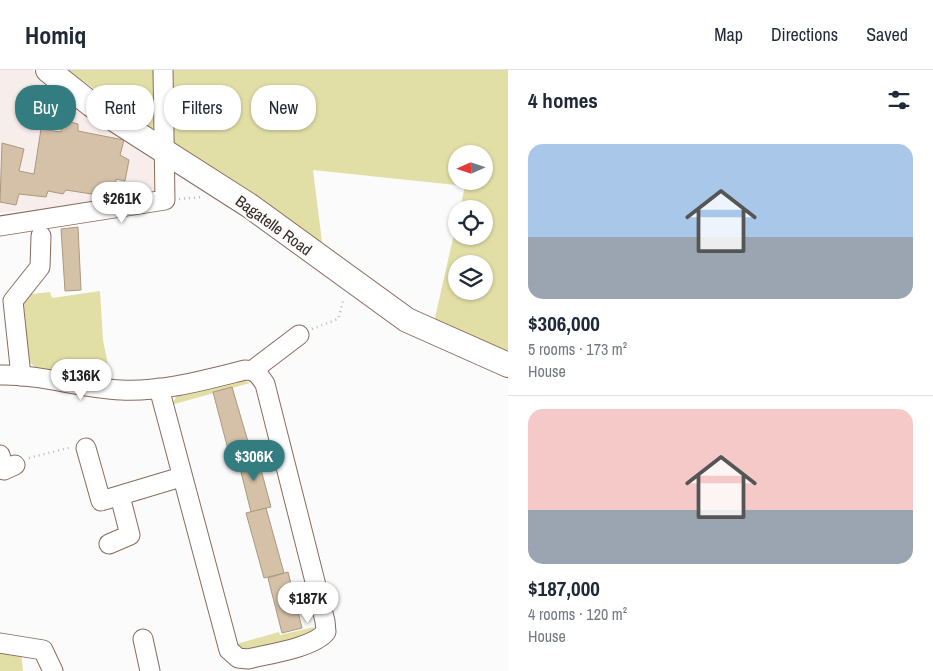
<!DOCTYPE html>
<html lang="en">
<head>
<meta charset="utf-8">
<style>
	body { margin:0; font-family:"Archivo Narrow",sans-serif; background:#f6f6f7; color:#1f2937; height:100vh; display:flex; flex-direction:column; font-size:19px; white-space:nowrap }
	* { box-sizing:border-box; margin:0 }
	p { font-size:16px; color:#747a83 }
	.icon { flex:none; width:28px; height:28px; fill:none; stroke:currentColor; stroke-width:2; stroke-linecap:round; stroke-linejoin:round }
	.map { position:relative; flex:1; overflow:hidden }
	.side { display:flex; flex-direction:column; background:#fff; width:425px }
	.side>* { flex:none }
	.banner { position:absolute; left:15px; top:15px; width:418px; height:45px; display:flex; gap:10px }
	.needle { width:32px; rotate:267deg }
	.fabs { position:absolute; left:448px; top:75px; display:grid; gap:10px }
	.fabs a { display:grid; place-items:center; width:45px; height:45px; border-radius:50%; background:#fff; box-shadow:0 1px 4px #0004; font-size:25px }
	.price { position:absolute; translate:-50% -42px; padding:0 11px; border-radius:18px; background:#fff; color:#222; font-size:16px; line-height:32px; filter:drop-shadow(0 1px 2px #0008) }
	.price::after { content:''; position:absolute; left:50%; top:30px; width:15px; height:11px; margin-left:-8px; background:inherit; clip-path:polygon(0 0,100% 0,50% 100%) }
	.price.on { background:#337c80; color:#fff }
	ul { padding:0; list-style:none }
	li { display:grid; align-content:center; gap:10px; height:265px; padding:0 20px }
	li+li { border-top:1px solid #e0e1e3 }
	li span { display:grid; place-items:center; height:155px; border-radius:15px; color:#555 }
	li>.icon { margin-inline-start:auto }
	span .icon { width:90px; height:90px; fill:#fffc; stroke-width:1 }
	li b { font-size:21px }
	h2 { display:flex; justify-content:space-between; align-items:center; height:60px; padding:0 20px; font-size:21px }
	.chip { padding:0 18px; border-radius:20px; background:#fff; box-shadow:0 1px 4px #0004; font-size:18px; line-height:45px }
	.chip.on { background:#337c80; color:#fff }
	header { display:flex; align-items:center; gap:30px; box-sizing:border-box; height:70px; padding:0 25px; background:#fff; border-bottom:1px solid #e0e1e3 }
	header strong { font-size:24px }
	nav { display:flex; gap:28px; margin-inline-start:auto; font-size:18px }
	main { display:flex; flex:1; min-height:0 }
	.map>svg:first-child { display:block }
	.built { fill:#f7eeeb }
	.green { fill:#e2dfa6; fill-rule:evenodd }
	.building { fill:#d5c1a8; stroke:#ab987f }
	.lines { fill:none; stroke-linecap:round; stroke-linejoin:round }
	.minor-casing { stroke:#886b5f; stroke-width:21 }
	.major-casing { stroke:#886b5f; stroke-width:26 }
	.path { stroke:#bebab8; stroke-width:2.5; stroke-dasharray:1 4; stroke-linecap:butt }
	.minor { stroke:#fff; stroke-width:19 }
	.major { stroke:#fff; stroke-width:24 }
	.labels { text-anchor:middle; dominant-baseline:central; stroke-width:4.5; stroke-linejoin:round; paint-order:stroke }
	.street-label { font-size:16px; fill:#372a25; stroke:#fbfbfb }
</style>
</head>
<body>
<header>
<strong>Homiq</strong>
<nav><a>Map</a><a>Directions</a><a>Saved</a></nav>
</header>
<main>
<div class="map">
<svg width="508" height="601" viewBox="0 0 508 601">
	<rect width="100%" height="100%" fill="#fbfbfb"/>
	<path class="built" d="M0 0H32L83 42 155 86 158 120 153 126 0 143Z"/>
	<g class="green">
		<path d="M68 0H157L159 54 151 60Z"/>
		<path d="M171 0H508V284L434 252 456 155V166H484V139H460L465 116 313 100 323 180 179 82 173 72ZM456 84H484V111H456ZM456 194H484V221H456Z"/>
		<path d="M100 221 103 270 111 309 35 297 29 292 22 225 50 222 52 228Z"/>
		<path d="M240 308 250 313 171 335 178 324Z"/>
		<path d="M314 557 312 564 304 568 245 581 236 574 279 562 280 565Z"/>
		<path d="M0 581 21 582 23 601H0Z"/>
	</g>
	<g class="building">
		<path d="M64 50 78 54V61L124 70 120 85 129 90 125 111 116 109 115 120 101 116 98 125 66 120 63 124 48 121 46 127 19 124 16 135 0 132 2 73 24 79 19 101 34 104 41 59 61 62Z"/>
		<path d="M78 157 81 220 65 221 61 159Z"/>
		<path d="M232 317 251 382 230 387 213 322Z"/>
		<path d="M256 381 271 437 251 442 237 386Z"/>
		<path d="M266 438 284 503 264 508 246 443Z"/>
		<path d="M288 502 302 558 282 563 268 508Z"/>
	</g>
	<g class="lines">
		<defs>
			<g id="minor">
				<path d="M0 156 165 130 163 0"/>
				<path d="M253 300 299 265"/>
				<path d="M0 305C41 304 80 318 121 320 163 322 205 310 245 300 256 300 259 305 265 314L325 551 326 562C313 578 268 584 248 589L238 588 229 580 159 318"/>
				<path d="M21 306 13 231 40 197 41 166"/>
				<path d="M86 378 101 431 181 407"/>
				<path d="M0 385 4 400 15 395"/>
				<path d="M109 474 130 465 120 426"/>
				<path d="M143 569 150 601"/>
				<path d="M0 573 43 580 53 601"/>
			</g>
			<path id="major" d="M48 0 92 35 250 136 407 250 508 295"/>
		</defs>
		<use href="#minor" class="minor-casing"/>
		<use href="#major" class="major-casing"/>
		<g class="path">
			<path d="M179 129 201 127"/>
			<path d="M312 259 338 249 344 228"/>
			<path d="M29 388 72 377"/>
		</g>
		<use href="#minor" class="minor"/>
		<use href="#major" class="major"/>
	</g>
	<g class="labels">
		<g class="street-label">
			<text transform="translate(274 155) rotate(36)">Bagatelle Road</text>
		</g>
	</g>
</svg>
<div class="fabs">
<a><svg class="needle" viewBox="-14 -14 28 28"><path d="M0-13l5 13h-10z" fill="#e53935"/><path d="M0 13l5-13h-10z" fill="#747a83"/></svg></a>
<a><svg class="icon" aria-label="locate" viewBox="0 0 24 24"><circle cx="12" cy="12" r="6"/><path d="M12 2v4M12 18v4M2 12h4M18 12h4"/></svg></a>
<a><svg class="icon" aria-label="layers" viewBox="0 0 24 24"><path d="M12 4l9 5-9 5-9-5zM3 14l9 5 9-5"/></svg></a>
</div>
<b class="price" style="left:122px;top:154px">$261K</b>
<b class="price" style="left:81px;top:331px">$136K</b>
<b class="price on" style="left:254px;top:412px">$306K</b>
<b class="price" style="left:308px;top:554px">$187K</b>
<div class="banner">
<a class="chip on">Buy</a>
<a class="chip">Rent</a>
<a class="chip">Filters</a>
<a class="chip">New</a>
</div>
</div>
<section class="side">
<h2>4 homes<svg class="icon" aria-label="filters" viewBox="0 0 24 24"><path d="M4 7h16M4 17h16"/><circle cx="9" cy="7" r="2"/><circle cx="15" cy="17" r="2"/></svg></h2>
<ul>
<li><span style="background:linear-gradient(#a9c7e8 60%,#9aa5b1 0)"><svg class="icon" aria-label="home" viewBox="0 0 24 24"><path d="M3 11l9-7 9 7M6 9v11h12V9"/></svg></span><div><b>$306,000</b><p>5 rooms · 173 m²</p><p>House</p></div></li>
<li><span style="background:linear-gradient(#f6c9c9 65%,#9aa5b1 0)"><svg class="icon" aria-label="home" viewBox="0 0 24 24"><path d="M3 11l9-7 9 7M6 9v11h12V9"/></svg></span><div><b>$187,000</b><p>4 rooms · 120 m²</p><p>House</p></div></li>
</ul>
</section>
</main>
</body>
</html>
